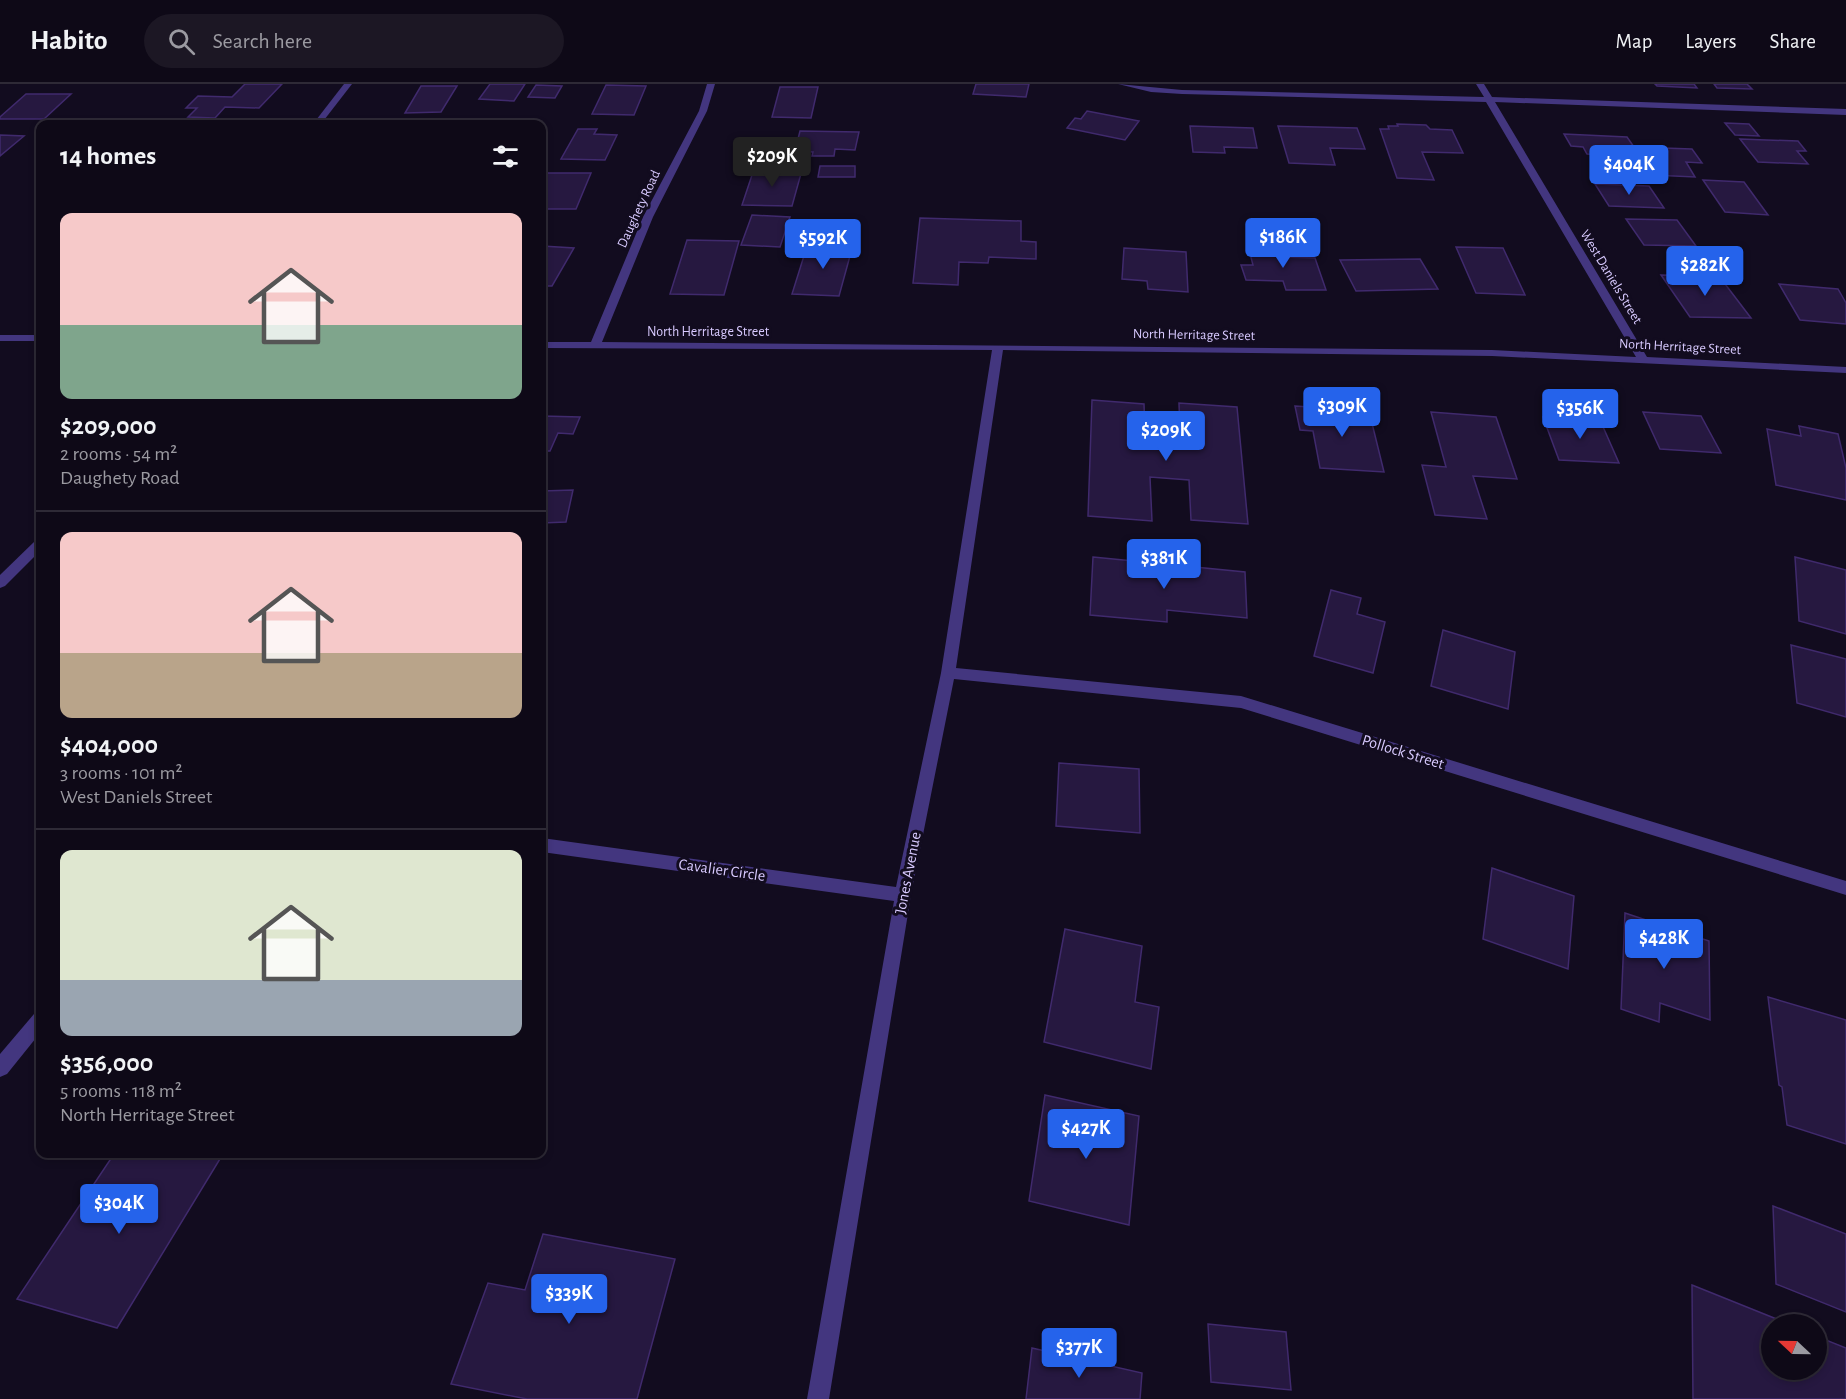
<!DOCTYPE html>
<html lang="en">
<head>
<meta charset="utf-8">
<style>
	body { margin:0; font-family:"Alegreya Sans",sans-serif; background:#1c1724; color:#f1f3f6; height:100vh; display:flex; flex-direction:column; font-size:22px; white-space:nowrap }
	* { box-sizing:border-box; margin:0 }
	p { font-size:20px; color:#9b9aa1 }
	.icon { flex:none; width:33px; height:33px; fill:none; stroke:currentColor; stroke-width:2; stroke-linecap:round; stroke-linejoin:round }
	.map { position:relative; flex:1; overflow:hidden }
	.panel { position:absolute; left:36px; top:36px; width:510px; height:1038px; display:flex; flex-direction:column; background:#0e0917; border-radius:12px; box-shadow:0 3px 9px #0003,0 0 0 2px #2e2a36 }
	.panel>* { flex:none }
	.needle { width:39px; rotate:292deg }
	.tools { position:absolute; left:1761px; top:1230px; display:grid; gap:12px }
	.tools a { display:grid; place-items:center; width:66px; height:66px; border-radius:50%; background:#0e0917; box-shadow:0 3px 9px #0003,0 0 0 2px #2e2a36; font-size:30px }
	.price { position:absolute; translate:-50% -51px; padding:0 14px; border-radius:6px; background:#2563eb; color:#fff; font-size:20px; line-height:39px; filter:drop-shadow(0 2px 3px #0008) }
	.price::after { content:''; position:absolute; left:50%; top:36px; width:18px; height:14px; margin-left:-9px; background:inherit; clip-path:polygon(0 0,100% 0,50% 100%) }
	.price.on { background:#222; color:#fff }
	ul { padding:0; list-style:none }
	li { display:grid; align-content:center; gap:12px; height:318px; padding:0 24px }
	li+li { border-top:2px solid #2e2a36 }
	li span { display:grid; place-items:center; height:186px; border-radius:12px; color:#555 }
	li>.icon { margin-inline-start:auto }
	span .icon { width:108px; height:108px; fill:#fffc; stroke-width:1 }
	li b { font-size:26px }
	h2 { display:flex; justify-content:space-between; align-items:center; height:72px; padding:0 24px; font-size:26px }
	header { display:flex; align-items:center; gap:36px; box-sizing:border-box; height:84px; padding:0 30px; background:#0e0917; border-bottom:2px solid #2e2a36 }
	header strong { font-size:28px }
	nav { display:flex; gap:33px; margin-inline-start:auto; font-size:21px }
	.search { width:420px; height:54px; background:#1c1724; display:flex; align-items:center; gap:15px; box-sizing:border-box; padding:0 21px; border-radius:33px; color:#9b9aa1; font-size:22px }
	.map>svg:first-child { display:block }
	.building { fill:#261840; stroke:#402a6d; stroke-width:1.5 }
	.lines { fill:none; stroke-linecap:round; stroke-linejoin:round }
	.minor { fill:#43367f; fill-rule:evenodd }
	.labels { text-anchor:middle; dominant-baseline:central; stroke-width:6; stroke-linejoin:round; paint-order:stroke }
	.far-street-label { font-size:14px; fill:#d8caff; stroke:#120c1f }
	.street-label { font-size:16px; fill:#d8caff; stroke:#120c1f }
</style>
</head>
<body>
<header>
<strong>Habito</strong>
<div class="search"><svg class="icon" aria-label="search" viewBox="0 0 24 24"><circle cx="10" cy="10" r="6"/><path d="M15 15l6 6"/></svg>Search here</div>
<nav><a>Map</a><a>Layers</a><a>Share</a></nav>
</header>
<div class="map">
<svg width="1846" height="1315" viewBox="0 0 1846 1315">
	<rect width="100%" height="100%" fill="#120c1f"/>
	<g class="building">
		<path d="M245 0H282L259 24 225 23 215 34 188 33 197 24H186L198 12 232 13Z"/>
		<path d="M490 0H525L514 17 479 15Z"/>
		<path d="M976 0H1029L1026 13 973 10Z"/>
		<path d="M1655 0H1694L1697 4 1657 2Z"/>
		<path d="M1714 0H1747L1752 5 1717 4Z"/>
		<path d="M536 1 562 2 555 14 528 13Z"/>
		<path d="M606 1 646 2 634 31 592 30Z"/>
		<path d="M421 2H457L441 28 405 29Z"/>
		<path d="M780 3H818L811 34 772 33Z"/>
		<path d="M26 10H71L44 35H0V33Z"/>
		<path d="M1087 27 1139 37 1125 56 1067 44 1075 34 1081 35Z"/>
		<path d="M1725 39 1749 40 1759 52 1735 51Z"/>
		<path d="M1397 40 1426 41 1430 45 1452 46 1463 69 1422 68 1434 96 1397 94 1380 45H1389L1388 42H1398Z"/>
		<path d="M1190 42 1253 44 1257 64 1224 63 1225 69 1193 68Z"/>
		<path d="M1278 42 1357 44 1365 65 1330 64 1335 81 1289 79Z"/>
		<path d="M578 45H597L594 50 617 51 605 76 561 75Z"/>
		<path d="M800 47 859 48 855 66 835 65 834 72H812L813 68 795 67Z"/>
		<path d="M1564 50 1627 53 1634 63 1692 65 1702 79 1686 78 1695 93 1652 91 1639 73 1587 70 1583 63 1571 62Z"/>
		<path d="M0 51 24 52 0 72Z"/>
		<path d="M1740 55 1798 57 1806 67H1797L1808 80 1758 78Z"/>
		<path d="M820 82H855V93H818Z"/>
		<path d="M754 85 802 86 792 122 742 121Z"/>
		<path d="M546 89H591L576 125H542V98Z"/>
		<path d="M1703 96 1744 98 1768 131 1725 128Z"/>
		<path d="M1595 100 1649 102 1664 124 1609 122Z"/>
		<path d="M752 131 790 133 780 163 741 161Z"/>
		<path d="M920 134 1021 137V157L1036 158V175L989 173 988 179 959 178 958 201 913 199Z"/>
		<path d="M1626 135 1677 136 1696 162 1644 161Z"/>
		<path d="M687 156 739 157 724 211 670 210Z"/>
		<path d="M808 159 853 161 839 212 792 210Z"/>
		<path d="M542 162 574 164 552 202H542Z"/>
		<path d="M1248 162H1278L1282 173 1315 174 1326 206H1286L1283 197 1246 196 1241 181H1253Z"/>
		<path d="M1456 163 1503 164 1525 211 1476 209Z"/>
		<path d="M1124 164 1186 168 1188 208 1148 205 1147 197 1122 195Z"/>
		<path d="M1420 175 1438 205 1356 207 1340 176Z"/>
		<path d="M1661 191 1719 192 1751 234 1690 233Z"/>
		<path d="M1779 200 1838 205 1846 219V240L1800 236Z"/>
		<path d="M1092 316 1144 320 1145 349 1180 351 1179 319 1237 323 1248 440 1191 436 1189 396 1150 393 1152 437 1088 432Z"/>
		<path d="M1295 322 1369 327 1384 388 1320 384 1313 347 1300 346Z"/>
		<path d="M1431 328 1496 333 1517 395 1473 392 1487 435 1435 431 1422 381 1446 383Z"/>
		<path d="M1643 328 1701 332 1721 369 1660 365Z"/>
		<path d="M542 332 580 333 573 350 558 349 550 367H542Z"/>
		<path d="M1543 333 1600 336 1619 379 1559 376Z"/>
		<path d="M1799 342 1838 350 1846 384V416L1776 401 1767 345 1801 352Z"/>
		<path d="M573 406 566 438 542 439V407Z"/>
		<path d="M1093 473 1245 488 1247 534 1167 526V538L1090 531Z"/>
		<path d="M1795 473 1846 486V550L1799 537Z"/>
		<path d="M1331 506 1361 514 1357 530 1385 538 1373 589 1314 572Z"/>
		<path d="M1443 546 1515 568 1508 625 1431 602Z"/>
		<path d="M1791 561 1846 575V633L1797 619Z"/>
		<path d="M1059 679 1139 685 1140 749 1056 742Z"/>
		<path d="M1492 784 1574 812 1568 885 1483 855Z"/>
		<path d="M1625 829 1709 857 1710 936 1660 919 1659 938 1621 925Z"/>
		<path d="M1065 845 1142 862 1135 918 1159 923 1151 985 1044 958Z"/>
		<path d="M1768 913 1846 936V1060L1787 1041 1782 1003 1779 1001Z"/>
		<path d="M1045 1011 1139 1032 1129 1141 1029 1117Z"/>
		<path d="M114 1070H223L117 1244 17 1215Z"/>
		<path d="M1773 1122 1846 1150V1228L1776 1200Z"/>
		<path d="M543 1150 675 1175 637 1315H527L451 1300 488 1199 525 1206Z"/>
		<path d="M1692 1201 1789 1240H1772V1286H1816V1252L1846 1264V1315H1693Z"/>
		<path d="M1208 1240 1286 1248 1291 1306 1211 1298Z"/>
		<path d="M1032 1264 1142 1289 1140 1315H1026Z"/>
	</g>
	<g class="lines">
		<g class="minor">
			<path d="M344 0H352L321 40H313Z"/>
			<path d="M707 0H715L707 27 653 133 602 258 1492 266 1636 273 1486 18 1182 10 1151 8 1118 0 1182 6 1484 13 1476 0H1484L1492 13 1846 25V31L1495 18 1647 273 1846 283V289L1492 272 1003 266 956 584 1241 612 1846 797V811L1241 624 954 595 911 811 829 1315H807L894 817 542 768V754L896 803 941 589 992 266 542 264V258H591L643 133 699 27Z"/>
			<rect x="0" y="251" width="40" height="6"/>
			<path d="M40 456V467L5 502 0 504V491L35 457Z"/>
			<path d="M40 927V949L7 990 0 993V970L34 930Z"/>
		</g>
	</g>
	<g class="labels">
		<g class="far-street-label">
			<text transform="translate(639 125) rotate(-65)">Daughety Road</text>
			<text transform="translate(1611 193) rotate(59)">West Daniels Street</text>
			<text x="708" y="248">North Herritage Street</text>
			<text transform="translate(1194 251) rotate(1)">North Herritage Street</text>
			<text transform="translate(1680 263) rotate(3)">North Herritage Street</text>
		</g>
		<g class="street-label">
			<text transform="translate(1403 668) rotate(17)">Pollock Street</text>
			<text transform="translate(722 786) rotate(8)">Cavalier Circle</text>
			<text transform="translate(908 789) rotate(-79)">Jones Avenue</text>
		</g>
	</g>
</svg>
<div class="tools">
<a><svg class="needle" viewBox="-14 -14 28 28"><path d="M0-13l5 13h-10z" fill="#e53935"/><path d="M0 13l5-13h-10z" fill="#9b9aa1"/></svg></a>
</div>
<b class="price on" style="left:772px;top:104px">$209K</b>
<b class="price" style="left:1629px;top:112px">$404K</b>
<b class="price" style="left:1283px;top:185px">$186K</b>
<b class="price" style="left:823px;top:186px">$592K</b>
<b class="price" style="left:1705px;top:213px">$282K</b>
<b class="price" style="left:1342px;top:354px">$309K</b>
<b class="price" style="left:1580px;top:356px">$356K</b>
<b class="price" style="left:1166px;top:378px">$209K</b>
<b class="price" style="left:1164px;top:506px">$381K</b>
<b class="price" style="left:1664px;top:886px">$428K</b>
<b class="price" style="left:1086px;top:1076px">$427K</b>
<b class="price" style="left:119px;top:1151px">$304K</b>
<b class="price" style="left:569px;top:1241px">$339K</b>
<b class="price" style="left:1079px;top:1295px">$377K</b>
<section class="panel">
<h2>14 homes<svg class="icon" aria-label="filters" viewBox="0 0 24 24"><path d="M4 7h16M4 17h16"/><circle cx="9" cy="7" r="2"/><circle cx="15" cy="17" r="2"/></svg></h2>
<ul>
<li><span style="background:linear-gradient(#f6c9c9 60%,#7fa58c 0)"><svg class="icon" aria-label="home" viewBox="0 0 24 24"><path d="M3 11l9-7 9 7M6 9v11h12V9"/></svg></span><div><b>$209,000</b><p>2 rooms · 54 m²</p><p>Daughety Road</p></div></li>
<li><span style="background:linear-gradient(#f6c9c9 65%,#b9a48a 0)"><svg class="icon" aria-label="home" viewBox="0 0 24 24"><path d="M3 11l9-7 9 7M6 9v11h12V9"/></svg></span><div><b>$404,000</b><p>3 rooms · 101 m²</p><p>West Daniels Street</p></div></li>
<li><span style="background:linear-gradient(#dfe7d0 70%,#9aa5b1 0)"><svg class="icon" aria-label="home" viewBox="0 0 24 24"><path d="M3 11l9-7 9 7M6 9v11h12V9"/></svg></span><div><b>$356,000</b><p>5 rooms · 118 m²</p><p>North Herritage Street</p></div></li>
</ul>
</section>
</div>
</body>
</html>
